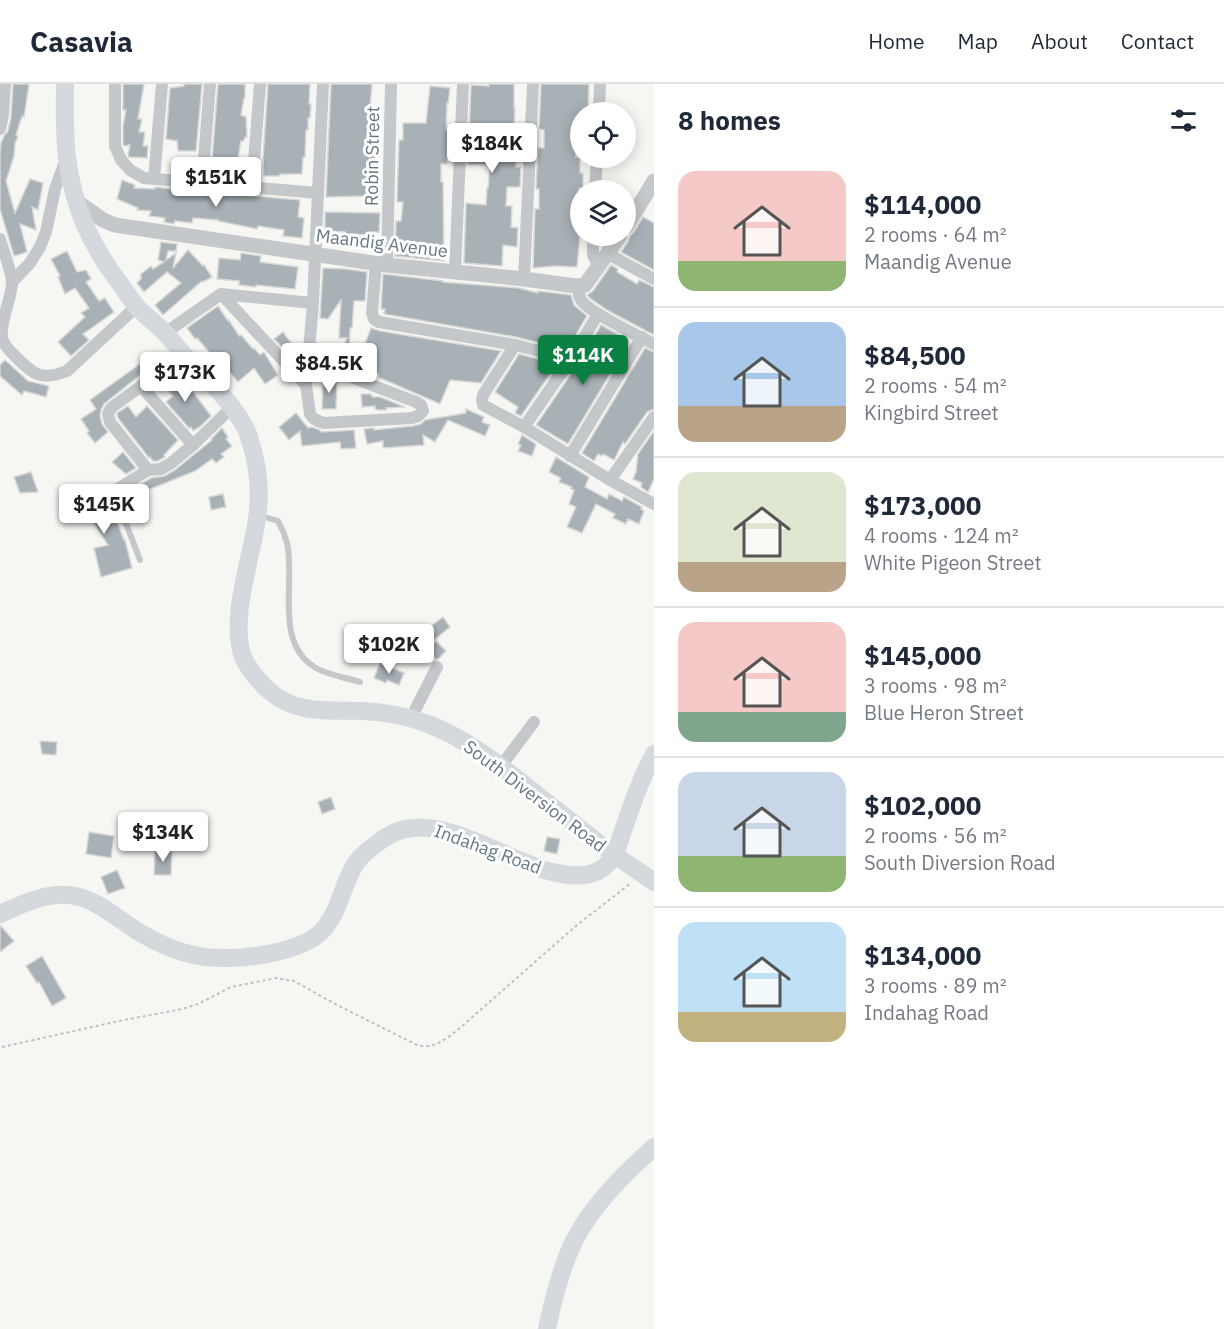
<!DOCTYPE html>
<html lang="en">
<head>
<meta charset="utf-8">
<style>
	body { margin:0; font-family:"IBM Plex Sans",sans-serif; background:#f6f6f7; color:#1f2937; height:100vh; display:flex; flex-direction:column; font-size:22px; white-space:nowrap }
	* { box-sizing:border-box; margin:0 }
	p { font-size:20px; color:#747a83 }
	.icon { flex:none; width:33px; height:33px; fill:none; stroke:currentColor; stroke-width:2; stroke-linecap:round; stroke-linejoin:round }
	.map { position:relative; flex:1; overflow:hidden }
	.sheet { display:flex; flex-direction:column; background:#fff; width:570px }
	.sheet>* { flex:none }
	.buttons { position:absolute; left:570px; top:18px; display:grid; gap:12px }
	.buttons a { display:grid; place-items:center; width:66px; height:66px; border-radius:50%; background:#fff; box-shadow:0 3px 15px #0003; font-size:30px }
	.price { position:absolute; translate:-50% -51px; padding:0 14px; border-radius:6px; background:#fff; color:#222; font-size:20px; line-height:39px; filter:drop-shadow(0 2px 3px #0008) }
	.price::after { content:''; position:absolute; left:50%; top:36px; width:18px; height:14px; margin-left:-9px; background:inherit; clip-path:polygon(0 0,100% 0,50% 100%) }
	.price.current { background:#0b8043; color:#fff }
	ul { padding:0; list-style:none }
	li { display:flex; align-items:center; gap:18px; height:150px; padding:0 24px }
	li+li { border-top:2px solid #e0e1e3 }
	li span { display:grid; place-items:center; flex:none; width:168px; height:120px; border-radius:18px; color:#555 }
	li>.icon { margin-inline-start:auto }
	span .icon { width:72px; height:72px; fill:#fffc; stroke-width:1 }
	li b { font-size:26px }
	h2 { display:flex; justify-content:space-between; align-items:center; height:72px; padding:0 24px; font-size:26px }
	header { display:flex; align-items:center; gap:36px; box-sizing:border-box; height:84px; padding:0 30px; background:#fff; border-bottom:2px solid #e0e1e3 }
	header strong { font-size:28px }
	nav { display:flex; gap:33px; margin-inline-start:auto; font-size:21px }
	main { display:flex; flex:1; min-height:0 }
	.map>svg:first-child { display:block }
	.building { fill:#a8b1b6; stroke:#d8d8d6; stroke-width:1.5 }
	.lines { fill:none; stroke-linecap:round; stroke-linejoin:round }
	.path { stroke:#bec0c2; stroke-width:2; stroke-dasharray:3 3; stroke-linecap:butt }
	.service { stroke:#c4c8cb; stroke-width:6 }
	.minor { stroke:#c4c8cb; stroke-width:12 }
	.tertiary { stroke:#c4c8cb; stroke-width:15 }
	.secondary { stroke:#d4d9dd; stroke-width:18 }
	.labels { text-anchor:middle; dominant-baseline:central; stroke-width:6; stroke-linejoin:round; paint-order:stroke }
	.street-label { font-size:18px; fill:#657785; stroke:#fff }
</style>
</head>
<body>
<header>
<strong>Casavia</strong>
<nav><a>Home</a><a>Map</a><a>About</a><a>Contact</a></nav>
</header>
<main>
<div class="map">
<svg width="654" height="1245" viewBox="0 0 654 1245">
	<rect width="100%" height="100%" fill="#f6f6f3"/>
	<g class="building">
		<path d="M13 0H29L24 33 22 32 16 51 18 52 15 59 14 72 6 97 15 129 30 95 43 99 38 126 32 123 36 146 20 140 27 168 14 172 0 125V69L1 59 4 52 8 47 11 33Z"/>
		<path d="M123 0H144L138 35H142L139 48H145L143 62H148L147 74 129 73 128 71 130 61 124 62 123 60V42L126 26H123Z"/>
		<path d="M184 0H202L196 67H178L177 57 166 55 170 4 184 2Z"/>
		<path d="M218 0H245V14H244L241 31 246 33 247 53H245L244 57H241L237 80H245L244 92H232L234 88 211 89Z"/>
		<path d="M268 0H310L309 20H311L310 34H308V46H306L305 73H303L302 90H280V92H264L263 74Z"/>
		<path d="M331 0H372L369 36H375V78H379V94H369V112L326 113Z"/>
		<path d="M489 0H514V24H515L514 43H513V63H516V83H521L520 103H507L506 122H512L511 143 518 144 517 163 503 161 502 182 464 179 466 119 486 121 487 104H488L490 81 468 80 471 1 489 2Z"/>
		<path d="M541 0H589L588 28H580V46H577L576 73H580V89H583V104H579L578 118V151L580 152 577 183 556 182 533 184 535 125H539V105H536L538 64H544V46L539 45Z"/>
		<path d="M430 2 450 4 448 19H447L446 46H448L447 80H441V98H443L444 177 395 172 396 137H401L403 118H397L399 56H403V39H426Z"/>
		<path d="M122 96 135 101 134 104 155 105V103L196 108V107L300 116 298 133 304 134 302 154 283 152 284 146 258 142 257 145 218 137V136L193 134 192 139 175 137 174 140 164 138 165 134 149 132 151 127 137 126 138 124 117 115Z"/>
		<path d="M325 128 380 129 379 148H371V151L345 150V148L325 147Z"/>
		<path d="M643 133 654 139V186L621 168 628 158 630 152 634 148Z"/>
		<path d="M161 158 177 160 176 167H168L166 176 176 169 173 184 188 166 203 182 204 181 212 193 203 198 202 197 163 231 155 221 181 199 167 188 144 208 137 199 141 195V190L151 182 153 185 164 178 158 176Z"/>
		<path d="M67 167 77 188 86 186 91 195 86 198 99 217 105 214 114 228 83 250 89 256 71 272 58 258 85 233 81 229 89 224 75 204 65 210 58 193 60 192 51 175Z"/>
		<path d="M241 169 261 172 260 178 298 183 295 205 256 201V203L239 201V197L217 195 219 174 240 176Z"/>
		<path d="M611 181 618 185 617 188 637 200 639 196 654 203V251L607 226 591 215 587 211 593 207Z"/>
		<path d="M323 184 346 185 367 188 365 217H354L352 244H350L349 279 338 274 347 254H339L341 216 328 235 320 234Z"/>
		<path d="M383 190 443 197V198L519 204 538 209V207L571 211 574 221 587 232 567 266 516 253 384 230 385 225H381Z"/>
		<path d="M218 222 228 237 229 236 239 252 241 251 253 265 254 264 260 271 264 268 278 291 265 300 254 284 238 298 224 281 222 283 197 254 195 255 187 244Z"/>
		<path d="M601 241 619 251 618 254 628 260 568 360 536 341 578 280Z"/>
		<path d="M371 244 380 247 501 267 481 299 450 296 440 320 378 293 379 290 357 281Z"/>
		<path d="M283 248 294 263 287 268 274 255Z"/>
		<path d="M645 264 654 268V325L647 328 625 360 623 358 614 376 603 370 602 372 598 370 594 377 582 369Z"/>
		<path d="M519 270 557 280 521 332 515 329 518 323 495 308Z"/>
		<path d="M5 276 28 297 49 302 46 313 24 307 22 311 0 292V281Z"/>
		<path d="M140 280 145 287 104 320 101 326 100 332 102 340 108 348 95 359 87 349 89 347 81 335 96 325 90 316Z"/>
		<path d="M172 287 185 302 187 300 211 332 201 342 193 347 191 343 189 344 166 318 173 312 160 296Z"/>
		<path d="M323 294 332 295 337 296 336 325H322Z"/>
		<path d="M361 310H371L372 313H380L405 323 386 324V326H378L375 325V322L362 323Z"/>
		<path d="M128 322 136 333 147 322 178 356 164 371 165 373 158 377H153L150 373 149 374 118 334 117 329Z"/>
		<path d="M466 325 484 333 482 338 490 341 485 352 448 336 435 358 423 351 424 361 383 364V357L367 360 364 345 374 344V346L413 342 421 340 425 336 466 329Z"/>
		<path d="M296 329 308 344 312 343 320 346 321 348 354 346 356 364 341 365 340 358 302 362 300 347 289 356 279 343Z"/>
		<path d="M222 344 228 353 226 355 232 362 221 370 224 373 216 379 212 375 195 387 143 408 145 412 135 416 131 406 151 394 165 392 175 386 212 356 211 355Z"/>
		<path d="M654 347V395L648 408 641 403 642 399 633 395 636 388 638 370Z"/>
		<path d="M522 351 536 360 532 372 518 367 521 361 518 360Z"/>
		<path d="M123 368 136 384 126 390 112 378Z"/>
		<path d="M556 373 589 393 585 403 607 415 609 410 622 417 624 413 642 423 641 425 644 427 639 440 628 435 626 440 613 434 615 430 596 420 582 449 567 443 576 423 569 420 574 406 571 405 572 403 559 398 561 394 549 388Z"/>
		<path d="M31 388 38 408 20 409 14 393Z"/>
		<path d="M98 407 102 415 101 416 115 438H117L124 456H125L132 484 101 493 94 464 108 461 87 429 76 437 67 424 80 414 81 417Z"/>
		<path d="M223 410 226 423 211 426 209 413Z"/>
		<path d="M443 533 450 543 434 556 426 546Z"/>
		<path d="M436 557 446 567 438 575H436L427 565Z"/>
		<path d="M380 579 404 589 399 601 387 596 386 599 374 594Z"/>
		<path d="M40 657 57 658 56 671 42 670Z"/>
		<path d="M331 713 335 725 322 730 318 718Z"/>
		<path d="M89 748 114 752 111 774 86 770Z"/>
		<path d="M547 753 560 755 557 770 544 767Z"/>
		<path d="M155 766 172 767 171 791H154Z"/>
		<path d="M117 786 125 804 108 810 101 793Z"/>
		<path d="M0 841 14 857 0 868Z"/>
		<path d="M42 872 66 914 52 922 39 898 37 899 26 882Z"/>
	</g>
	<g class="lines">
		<path class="path" d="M2 963 119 937 182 925 198 920 231 903 276 894 294 897 337 921 417 961C434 966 447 954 460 944L577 841 631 799"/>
		<g class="service">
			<path d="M111 409 127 442 140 476"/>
			<path d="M258 431 278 437C282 444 285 451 287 459 296 498 273 559 316 584 328 591 347 594 360 598"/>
		</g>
		<g class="minor">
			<path d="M115 0V62L121 76 130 86 144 94 318 109"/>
			<path d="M599 28 600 0"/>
			<path d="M0 45 3 31 5 0"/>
			<path d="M154 95 162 0"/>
			<path d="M202 100 210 0"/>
			<path d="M252 104 260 0"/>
			<path d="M595 106 597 74"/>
			<path d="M593 152V171L599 183"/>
			<path d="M0 155C3 166 12 189 12 199 11 217 0 236 2 254 4 262 10 267 15 272 33 291 42 297 67 287L137 222"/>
			<path d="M608 170 654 195"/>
			<path d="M376 179 372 229 374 235 379 238 515 261 571 275"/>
			<path d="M387 181 391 0"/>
			<path d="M455 188 463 0"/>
			<path d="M524 195 533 0"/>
			<path d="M12 198 30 179 40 163 46 148 55 105 66 75"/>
			<path d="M580 203C579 208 578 212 581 216 588 228 639 252 654 260"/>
			<path d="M221 210 306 301"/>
			<path d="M598 230 571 275 524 343 610 396 654 420"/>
			<path d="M165 249 221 210 313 219"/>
			<path d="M515 261 483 311 482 316 483 321 524 343"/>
			<path d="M309 277 416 318 421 321 423 327 418 332 412 334 324 339 318 337 313 334 310 330 306 301 313 219 323 0"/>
			<path d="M141 302 193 361"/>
			<path d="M570 372 642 253"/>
			<path d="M148 386 110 338 108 330 111 324 141 302 181 267"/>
			<path d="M610 396 654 333"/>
			<path d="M111 409 148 386 161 385 171 379 193 361 232 323"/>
			<path d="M411 634 437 583"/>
			<path d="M501 682 534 638"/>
		</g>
		<g class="tertiary">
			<path d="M76 117 103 136 115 141 387 181 524 195 576 202 585 201 588 197 620 152"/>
			<path d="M626 143 654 97"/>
		</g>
		<g class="secondary">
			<path d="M65 0C65 24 64 49 67 73 73 123 91 162 121 201 126 209 132 217 138 224 147 233 158 241 167 251 173 258 179 265 185 272 206 294 242 327 250 356 258 381 261 408 257 434 252 474 229 534 243 573 248 584 258 596 266 604 294 631 327 626 362 627 385 628 407 632 428 640 473 657 513 692 550 721 571 737 591 754 612 769 626 779 640 788 654 798"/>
			<path d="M0 830C22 820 44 809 69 811 98 814 120 838 144 851 168 865 195 874 222 874 249 875 302 867 321 848 341 828 342 797 358 776 364 769 372 763 379 758 388 751 400 745 412 744 469 737 549 810 598 787 605 783 611 777 614 771 619 762 621 751 625 741 633 717 642 692 654 670"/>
			<path d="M547 1245C553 1216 561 1184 574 1157 593 1120 624 1090 654 1063"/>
		</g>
	</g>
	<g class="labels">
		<g class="street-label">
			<text transform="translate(372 72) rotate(-89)">Robin Street</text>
			<text transform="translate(382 159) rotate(7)">Maandig Avenue</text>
			<text transform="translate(535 712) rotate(37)">South Diversion Road</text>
			<text transform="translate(488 765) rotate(20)">Indahag Road</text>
		</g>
	</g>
</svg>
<div class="buttons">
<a><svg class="icon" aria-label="locate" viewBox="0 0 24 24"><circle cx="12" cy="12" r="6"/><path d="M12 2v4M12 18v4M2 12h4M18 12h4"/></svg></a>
<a><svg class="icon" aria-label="layers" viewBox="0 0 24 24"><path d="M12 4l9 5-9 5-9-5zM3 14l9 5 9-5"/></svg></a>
</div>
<b class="price" style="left:492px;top:90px">$184K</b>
<b class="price" style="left:216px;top:124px">$151K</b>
<b class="price current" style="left:583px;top:302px">$114K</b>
<b class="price" style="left:329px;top:310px">$84.5K</b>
<b class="price" style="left:185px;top:319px">$173K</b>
<b class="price" style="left:104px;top:451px">$145K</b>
<b class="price" style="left:389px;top:591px">$102K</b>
<b class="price" style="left:163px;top:779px">$134K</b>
</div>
<section class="sheet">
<h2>8 homes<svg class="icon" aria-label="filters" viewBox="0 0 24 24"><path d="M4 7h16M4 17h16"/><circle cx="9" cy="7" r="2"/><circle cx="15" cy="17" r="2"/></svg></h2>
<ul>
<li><span style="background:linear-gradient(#f6c9c9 75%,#8fb573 0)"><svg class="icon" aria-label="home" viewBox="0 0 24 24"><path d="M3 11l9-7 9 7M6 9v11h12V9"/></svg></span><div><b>$114,000</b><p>2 rooms · 64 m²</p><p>Maandig Avenue</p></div></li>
<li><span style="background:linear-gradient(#a9c7e8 70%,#b9a48a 0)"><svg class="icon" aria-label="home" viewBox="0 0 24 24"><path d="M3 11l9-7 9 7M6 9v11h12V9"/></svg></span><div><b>$84,500</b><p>2 rooms · 54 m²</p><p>Kingbird Street</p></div></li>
<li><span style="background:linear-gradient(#dfe7d0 75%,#b9a48a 0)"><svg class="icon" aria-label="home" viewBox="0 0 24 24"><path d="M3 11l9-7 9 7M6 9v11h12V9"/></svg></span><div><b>$173,000</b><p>4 rooms · 124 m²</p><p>White Pigeon Street</p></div></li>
<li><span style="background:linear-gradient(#f6c9c9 75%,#7fa58c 0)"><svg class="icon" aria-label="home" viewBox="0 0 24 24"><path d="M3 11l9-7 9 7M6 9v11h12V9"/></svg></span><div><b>$145,000</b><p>3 rooms · 98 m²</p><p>Blue Heron Street</p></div></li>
<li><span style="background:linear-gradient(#c9d6e8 70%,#8fb573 0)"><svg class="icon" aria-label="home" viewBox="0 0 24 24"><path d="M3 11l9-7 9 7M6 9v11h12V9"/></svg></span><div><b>$102,000</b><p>2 rooms · 56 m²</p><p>South Diversion Road</p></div></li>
<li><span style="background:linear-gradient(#bfe0f5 75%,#c2b280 0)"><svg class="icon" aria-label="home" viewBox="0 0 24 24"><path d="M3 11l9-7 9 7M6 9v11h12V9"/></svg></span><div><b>$134,000</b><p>3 rooms · 89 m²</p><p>Indahag Road</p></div></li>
</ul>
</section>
</main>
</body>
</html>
